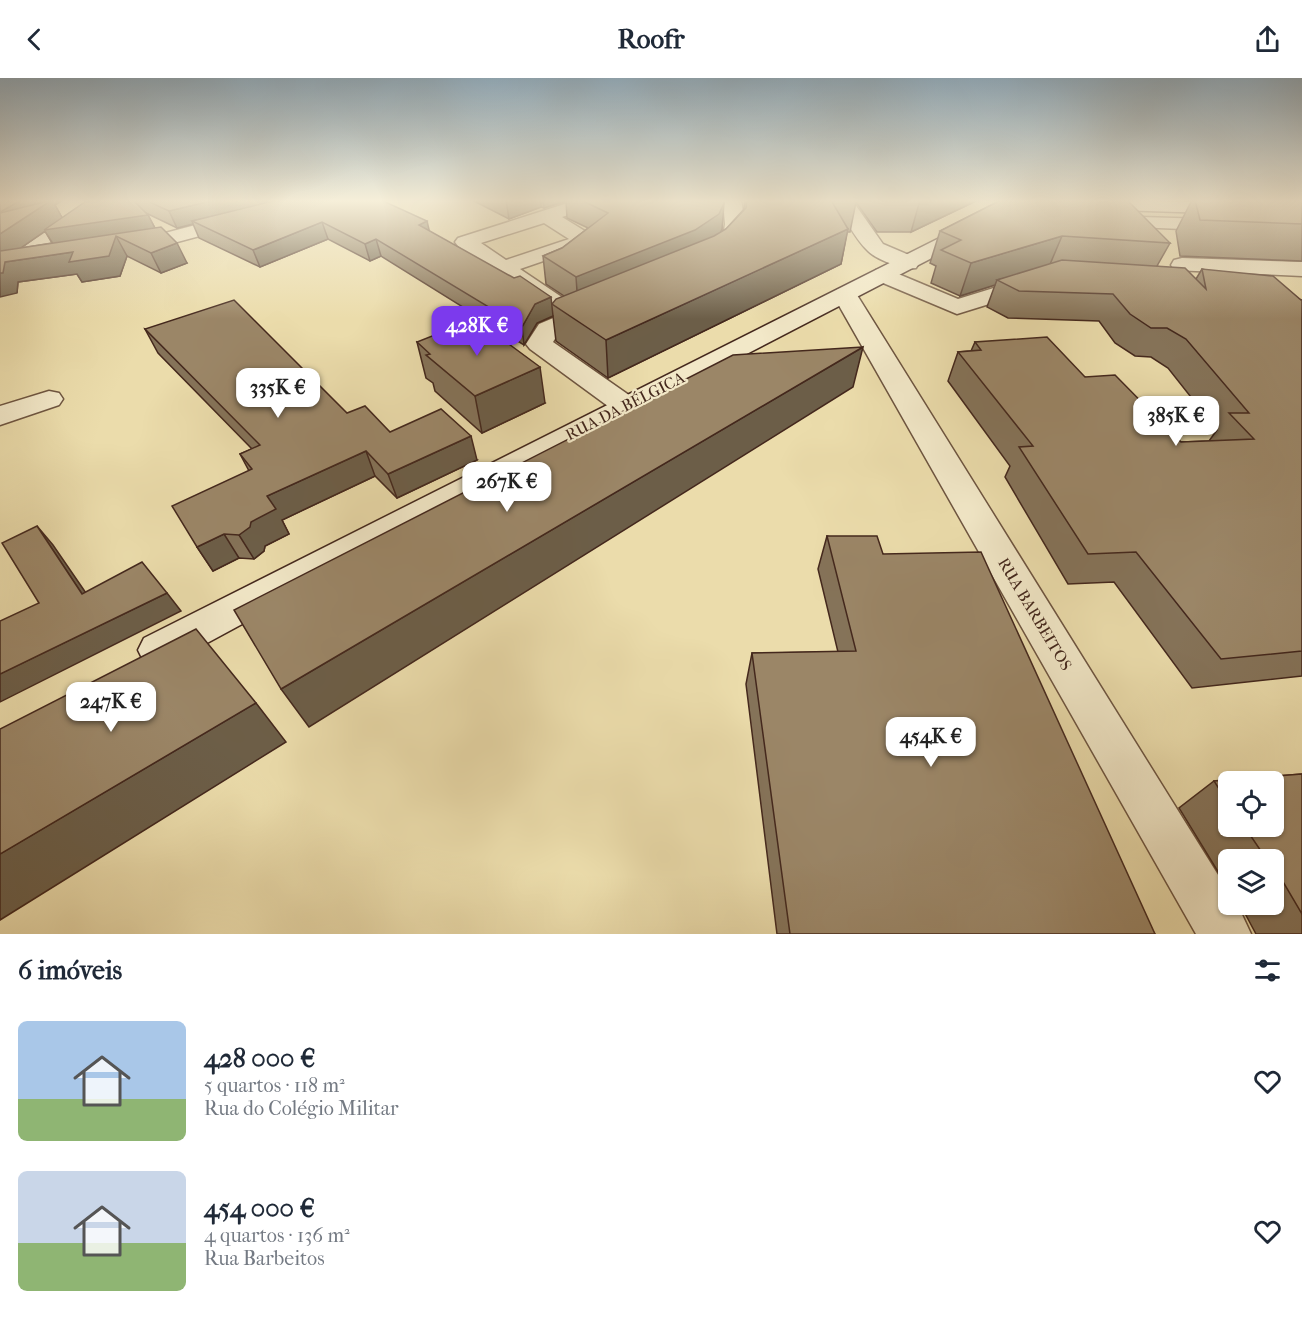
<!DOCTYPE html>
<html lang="pt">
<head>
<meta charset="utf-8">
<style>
	body { margin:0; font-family:"IM FELL French Canon",serif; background:#f6f6f7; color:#1f2937; height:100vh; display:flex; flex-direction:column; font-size:22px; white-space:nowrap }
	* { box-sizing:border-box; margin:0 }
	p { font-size:20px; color:#747a83 }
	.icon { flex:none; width:33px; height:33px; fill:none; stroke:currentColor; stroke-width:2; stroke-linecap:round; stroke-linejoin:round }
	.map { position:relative; height:856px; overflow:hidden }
	.drawer { display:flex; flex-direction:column; background:#fff; flex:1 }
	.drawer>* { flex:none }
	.buttons { position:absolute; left:1218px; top:693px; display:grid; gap:12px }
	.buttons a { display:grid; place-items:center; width:66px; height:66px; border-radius:9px; background:#fff; box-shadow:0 2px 4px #0004; font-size:30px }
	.price { position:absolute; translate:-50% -51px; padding:0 14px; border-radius:12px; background:#fff; color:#222; font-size:20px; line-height:39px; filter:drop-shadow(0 2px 3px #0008) }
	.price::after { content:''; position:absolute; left:50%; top:36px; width:18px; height:14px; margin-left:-9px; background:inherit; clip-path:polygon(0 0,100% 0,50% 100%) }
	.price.active { background:#7c3aed; color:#fff }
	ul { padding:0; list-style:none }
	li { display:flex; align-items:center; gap:18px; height:150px; padding:0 18px }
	li span { display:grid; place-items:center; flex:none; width:168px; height:120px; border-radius:9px; color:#555 }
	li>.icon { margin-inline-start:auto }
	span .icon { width:72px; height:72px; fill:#fffc; stroke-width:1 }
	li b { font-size:26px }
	h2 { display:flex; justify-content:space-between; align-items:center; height:72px; padding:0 18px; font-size:26px }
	header { display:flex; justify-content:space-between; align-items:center; height:78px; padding:0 18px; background:#fff; font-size:27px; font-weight:800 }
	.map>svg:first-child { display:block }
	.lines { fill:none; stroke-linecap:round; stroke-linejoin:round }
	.minor-casing { stroke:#6e5540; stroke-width:3 }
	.secondary-casing { stroke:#44281d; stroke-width:3 }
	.minor { fill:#f2e8c8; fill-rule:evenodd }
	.secondary { fill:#f2e8c8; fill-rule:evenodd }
	.wall { fill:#857359; stroke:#44281d; stroke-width:1.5; fill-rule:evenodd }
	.shaded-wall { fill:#6c5e48; stroke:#44281d; stroke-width:1.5 }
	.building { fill:#9b8667; stroke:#44281d; stroke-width:1.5 }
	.labels { text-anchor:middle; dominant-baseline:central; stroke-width:4.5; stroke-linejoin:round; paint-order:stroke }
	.street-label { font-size:16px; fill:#44281d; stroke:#f2e8c8 }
</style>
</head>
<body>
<header><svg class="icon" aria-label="back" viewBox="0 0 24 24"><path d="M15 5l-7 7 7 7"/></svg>Roofr<svg class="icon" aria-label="share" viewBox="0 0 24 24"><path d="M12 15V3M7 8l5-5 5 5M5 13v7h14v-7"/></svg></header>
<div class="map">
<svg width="1302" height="856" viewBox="0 0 1302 856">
	<rect width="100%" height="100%" fill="#ebdcab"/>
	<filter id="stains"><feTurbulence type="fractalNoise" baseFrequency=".00333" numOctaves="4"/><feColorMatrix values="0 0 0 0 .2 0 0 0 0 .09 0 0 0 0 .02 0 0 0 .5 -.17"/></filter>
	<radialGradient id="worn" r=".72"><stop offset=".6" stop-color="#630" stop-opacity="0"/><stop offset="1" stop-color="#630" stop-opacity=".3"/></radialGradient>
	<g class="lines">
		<defs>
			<g id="minor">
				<path d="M94 122H115L24 189 16 190 8 189 5 184 8 179Z"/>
				<path d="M292 122H321L319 126 166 167 126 173 119 171 116 167 119 163 165 155Z"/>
				<path d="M577 122H604L602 126 562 139 593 158 596 162 593 166 520 191 578 230 596 224 604 226 608 231 604 236 558 256 553 264 636 322 640 328 636 334 626 337 616 334 530 271 526 266 539 246 558 238 458 168 455 164 458 160ZM544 145 569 161 506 182 481 165Z"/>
				<path d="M723 122H741C746 146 747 176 717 183L709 182 706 177 723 159 725 146Z"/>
				<path d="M834 122H852L883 166 916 180 919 185 916 190C904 192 877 182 868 173 854 160 844 138 834 122Z"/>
				<path d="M1142 139 1302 144V156L1135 149 1132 145 1135 141Z"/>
				<path d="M1182 180 1302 184V198L1174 192 1171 187 1174 182Z"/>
				<path d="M884 190 958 221 1033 198 1041 200 1044 205 1041 210 957 236 876 202 873 197 876 192Z"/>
				<path d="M845 210 853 212 857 217 1228 813V826H1237L1251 856H1196L833 217 837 212Z"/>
				<path d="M49 313 59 315 63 321 59 327 0 347V328Z"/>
			</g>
			<g id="secondary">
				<path d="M1015 122H1038L1036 126 602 351 172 584 158 589 144 584 138 572 144 560Z"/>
				<path d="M1079 122 1302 126V138L1086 131 1079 129 1077 125Z"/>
			</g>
		</defs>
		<use href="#minor" class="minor-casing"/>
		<use href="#secondary" class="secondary-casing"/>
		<use href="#minor" class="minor"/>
		<use href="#secondary" class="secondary"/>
	</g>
	<g class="wall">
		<path d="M0 122 55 127 62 140 88 122H381L430 154 552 226 564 218 546 206 543 178 562 170 588 150 567 140 566 123 544 130 541 129 509 141 472 122H723L722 151 720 154 726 151 744 131 745 122H978L911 154H877L856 124 850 154H847L841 186 608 300 556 263 553 238 537 245 524 267 381 178 370 183 328 161 260 189 199 160 193 146 177 150 146 135 148 137 155 150 187 185 161 195 127 178 120 198 82 204 77 196 18 204 17 215ZM45 153 52 165 21 170Z"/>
		<path d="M1001 122 1170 165 1157 188 1196 201 1202 191 1302 222V598L1192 610 1114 504 1068 506 1005 399 1010 388 948 303 958 274 971 273 975 264 1085 299 1181 364 1209 363 1217 352 1168 290 1151 279 1135 278 1115 265 1099 243 1008 240 987 229 995 207 960 218 931 205 936 188 930 185 940 153Z"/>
		<path d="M1192 122H1302V183L1180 178 1176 153Z"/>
		<path d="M145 251 390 354 477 382 397 420 375 398 282 442 289 456 265 468 264 473 254 481 239 480 213 493 197 469 249 393 240 376 252 371 158 275Z"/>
		<path d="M417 264 545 325 482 355 435 313 433 305 426 300Z"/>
		<path d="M827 458 883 476 1155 856H777L746 606 752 575 838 574 818 491Z"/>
		<path d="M1302 696V856H1256L1240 826H1274V782H1228V810L1179 730 1214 703ZM1228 704 1274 748H1228Z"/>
	</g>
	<g class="shaded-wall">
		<path d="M21 122H63L55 127 63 141 148 137 157 154 116 158 127 178 120 198 82 204 77 196 18 204 17 215 0 219V195L5 184 73 174 109 178 55 169 45 153 12 176 0 178V134Z"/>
		<path d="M215 122H285L192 143 193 146 177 150 169 133Z"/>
		<path d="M506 122H541V129L509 141Z"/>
		<path d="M543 122H566V123L544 130Z"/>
		<path d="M920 122H978L911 154Z"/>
		<path d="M724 125 722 151 717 162 578 227 576 199Z"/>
		<path d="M427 143 431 160 419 147Z"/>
		<path d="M322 144 328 161 260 189 253 172Z"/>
		<path d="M848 151 841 186 608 300 606 262Z"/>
		<path d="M1062 158 1048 191 997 202 995 207 960 218 971 185Z"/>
		<path d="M376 161 381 178 370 183 365 166Z"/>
		<path d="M177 165 187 185 161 195 151 175Z"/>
		<path d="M551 219 553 238 537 245 524 267 522 249 535 226Z"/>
		<path d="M863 269 853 309 309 649 281 611Z"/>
		<path d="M540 289 545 325 482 355 475 318Z"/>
		<path d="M471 358 477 382 397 420 388 396Z"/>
		<path d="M366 373 375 398 282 442 289 456 265 468 264 473 254 481 239 457 251 444 267 418Z"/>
		<path d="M37 448 53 467 99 534 82 516Z"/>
		<path d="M224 456 239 480 213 493 197 469Z"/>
		<path d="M167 515 181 533 0 624V596Z"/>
		<path d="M256 625 286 664 0 842V776Z"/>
	</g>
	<g class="building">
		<path d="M0 122H21L0 134Z"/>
		<path d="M52 122 0 156V135Z"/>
		<path d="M88 122H133L148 137 44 152Z"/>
		<path d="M145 122H215L169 133Z"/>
		<path d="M277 122H381L427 143 419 147 514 200 520 198 551 219 535 226 522 249 376 161 365 166 322 144 253 172 192 143Z"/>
		<path d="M581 122H723L724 125 719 136 695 152 576 199 543 178 562 170 608 135Z"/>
		<path d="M747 122H831L848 151 606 262 552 226 556 221 714 158 726 151 746 130Z"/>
		<path d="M1001 122H1127L1170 165 1062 158 971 185 941 172 961 162 940 153Z"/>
		<path d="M1195 122H1302V146L1200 142Z"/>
		<path d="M161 149 177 165 151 175 116 158 109 178 69 184 73 174 5 184 3 195H0V173Z"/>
		<path d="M1062 182 1185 190 1206 211 1202 191 1273 198 1301 222H1302V573L1221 581 1136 474 1088 476 1019 369 1033 368 958 274 981 272 975 264 1047 259 1085 299 1115 297 1181 364 1254 361 1229 335H1249L1186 261 1167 250H1151L1130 236 1113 216 1019 213 997 202Z"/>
		<path d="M234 222 347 335 365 328 390 354 441 331 471 358 388 396 366 373 267 418 276 431 251 444 250 449 239 457 224 456 197 469 172 428 252 391 240 376 260 367 145 251Z"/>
		<path d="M475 241 540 289 475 318 426 277 430 276 417 264Z"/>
		<path d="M863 269 281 611 234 532 733 277Z"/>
		<path d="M37 448 82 516 142 484 167 515 0 596V543L39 525 2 465Z"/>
		<path d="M827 458H877L883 476 981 474 1155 856H790L752 575 856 573Z"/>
		<path d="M196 551 256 625 0 776V651Z"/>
		<path d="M1302 696V836L1282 802 1274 796V782H1267L1244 748H1274V704H1228V725L1214 703Z"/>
	</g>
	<linearGradient id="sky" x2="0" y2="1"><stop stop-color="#92acbc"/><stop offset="0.51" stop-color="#f6efd9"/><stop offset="1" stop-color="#f6efd9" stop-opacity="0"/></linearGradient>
	<rect width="1302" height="241" fill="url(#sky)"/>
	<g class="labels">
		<g class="street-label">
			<text transform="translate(625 328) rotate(-27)">RUA DA BÉLGICA</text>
			<text transform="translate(1035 536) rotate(59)">RUA BARBEITOS</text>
		</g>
	</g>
	<rect width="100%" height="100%" filter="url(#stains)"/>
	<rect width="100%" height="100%" fill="url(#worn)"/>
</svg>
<div class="buttons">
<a><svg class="icon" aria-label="locate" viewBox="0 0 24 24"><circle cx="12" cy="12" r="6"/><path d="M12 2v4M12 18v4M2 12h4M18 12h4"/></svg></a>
<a><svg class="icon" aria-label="layers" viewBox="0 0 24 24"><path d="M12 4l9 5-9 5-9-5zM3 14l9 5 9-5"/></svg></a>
</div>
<b class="price active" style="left:477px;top:279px">428K €</b>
<b class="price" style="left:278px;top:341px">335K €</b>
<b class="price" style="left:1176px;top:369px">385K €</b>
<b class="price" style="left:507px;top:435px">267K €</b>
<b class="price" style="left:111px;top:655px">247K €</b>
<b class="price" style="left:931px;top:690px">454K €</b>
</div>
<section class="drawer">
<h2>6 imóveis<svg class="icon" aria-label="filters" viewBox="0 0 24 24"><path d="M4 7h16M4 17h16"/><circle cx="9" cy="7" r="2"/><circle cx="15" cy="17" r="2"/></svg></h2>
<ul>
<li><span style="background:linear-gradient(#a9c7e8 65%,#8fb573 0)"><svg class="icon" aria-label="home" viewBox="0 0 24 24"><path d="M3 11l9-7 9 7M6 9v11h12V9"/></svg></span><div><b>428 000 €</b><p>5 quartos · 118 m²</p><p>Rua do Colégio Militar</p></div><svg class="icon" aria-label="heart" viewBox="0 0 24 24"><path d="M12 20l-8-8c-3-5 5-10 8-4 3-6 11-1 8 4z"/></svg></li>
<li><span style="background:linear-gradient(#c9d6e8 60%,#8fb573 0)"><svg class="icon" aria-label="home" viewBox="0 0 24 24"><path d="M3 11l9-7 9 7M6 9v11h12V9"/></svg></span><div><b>454 000 €</b><p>4 quartos · 136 m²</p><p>Rua Barbeitos</p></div><svg class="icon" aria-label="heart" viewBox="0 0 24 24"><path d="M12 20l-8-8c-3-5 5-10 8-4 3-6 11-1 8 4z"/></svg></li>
</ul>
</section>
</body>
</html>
